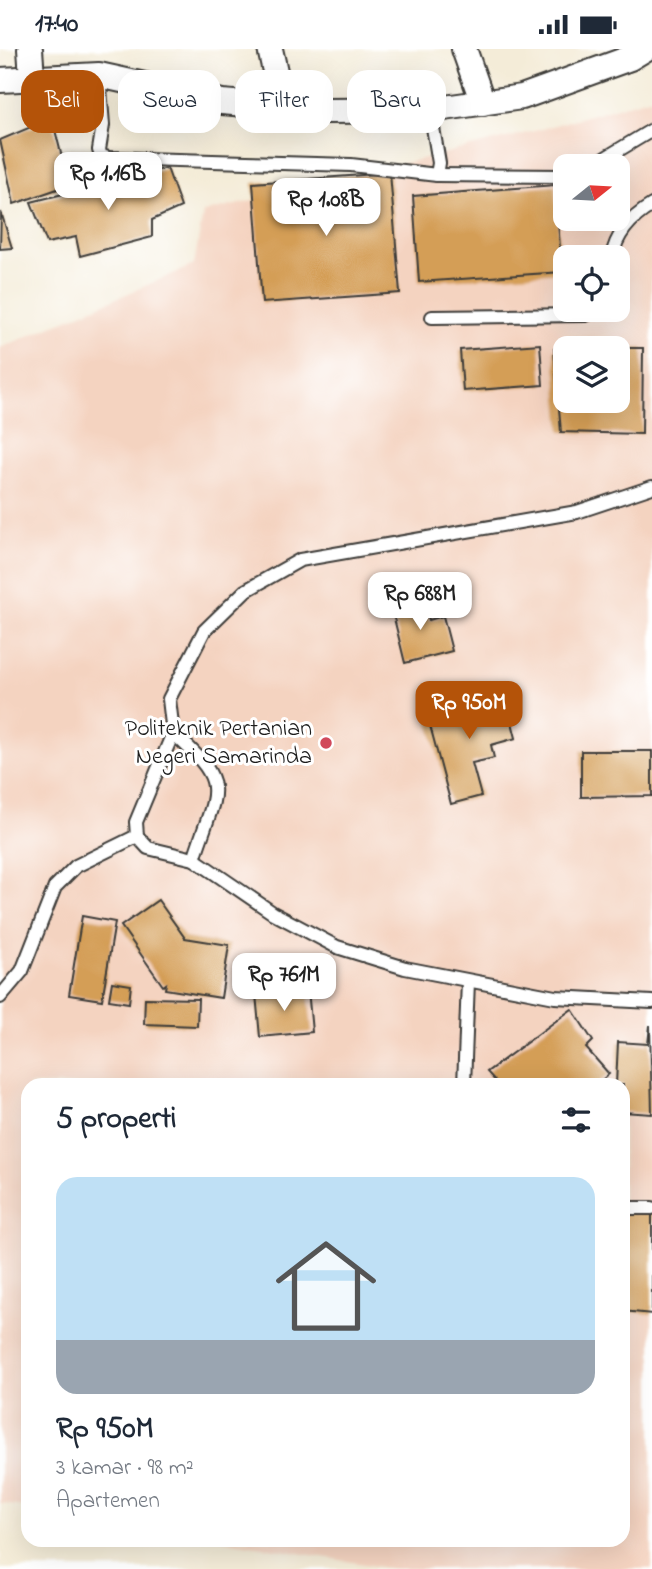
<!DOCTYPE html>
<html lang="id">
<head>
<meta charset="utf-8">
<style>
	body { margin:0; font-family:"Indie Flower",sans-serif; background:#f6f6f7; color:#1f2937; height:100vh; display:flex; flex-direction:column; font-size:26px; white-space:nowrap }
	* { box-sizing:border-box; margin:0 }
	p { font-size:23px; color:#747a83 }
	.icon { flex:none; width:38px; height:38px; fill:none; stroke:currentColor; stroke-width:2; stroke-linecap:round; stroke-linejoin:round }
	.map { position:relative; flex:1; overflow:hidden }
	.side { position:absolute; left:21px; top:1029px; width:609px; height:469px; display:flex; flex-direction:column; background:#fff; border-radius:21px; box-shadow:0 7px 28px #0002 }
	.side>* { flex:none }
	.hud { position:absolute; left:21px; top:21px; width:611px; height:63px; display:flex; gap:14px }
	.needle { width:46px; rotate:72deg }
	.controls { position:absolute; left:553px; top:105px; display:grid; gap:14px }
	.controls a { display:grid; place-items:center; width:77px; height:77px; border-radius:14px; background:#fff; box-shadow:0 7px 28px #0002; font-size:35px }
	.price { position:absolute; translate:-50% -60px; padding:0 16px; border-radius:14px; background:#fff; color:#222; font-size:23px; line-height:46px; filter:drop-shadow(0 2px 4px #0008) }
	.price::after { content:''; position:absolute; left:50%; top:42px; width:21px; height:16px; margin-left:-10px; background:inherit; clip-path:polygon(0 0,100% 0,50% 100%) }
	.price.on { background:#b45309; color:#fff }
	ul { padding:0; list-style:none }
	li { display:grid; align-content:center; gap:14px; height:371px; padding:0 35px }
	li+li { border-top:2px solid #e0e1e3 }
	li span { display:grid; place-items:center; height:217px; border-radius:21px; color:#555 }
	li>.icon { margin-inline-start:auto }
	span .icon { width:126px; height:126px; fill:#fffc; stroke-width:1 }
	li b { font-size:30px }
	h2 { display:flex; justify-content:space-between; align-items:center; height:84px; padding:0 35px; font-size:30px }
	.chip { padding:0 24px; border-radius:21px; background:#fff; box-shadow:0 7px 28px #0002; font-size:24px; line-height:63px }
	.chip.on { background:#b45309; color:#fff }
	.status { display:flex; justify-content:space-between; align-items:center; height:49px; padding:0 35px; background:#fff; direction:ltr }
	.status svg { height:19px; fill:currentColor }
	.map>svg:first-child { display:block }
	.built { fill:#f4d3c0; fill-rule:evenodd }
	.building { fill:#d49e57 }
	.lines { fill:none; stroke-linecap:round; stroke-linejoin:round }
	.service-casing { stroke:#3c3b38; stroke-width:16 }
	.minor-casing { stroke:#3c3b38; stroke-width:28 }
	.service { stroke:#fff; stroke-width:12 }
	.minor { stroke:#fff; stroke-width:24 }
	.poi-dot { fill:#d1495b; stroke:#fff; stroke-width:2.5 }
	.labels { text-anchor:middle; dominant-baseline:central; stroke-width:6; stroke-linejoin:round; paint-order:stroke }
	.poi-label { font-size:24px; fill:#1c1c1c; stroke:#fff; text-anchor:end }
</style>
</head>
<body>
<div class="status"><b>17:40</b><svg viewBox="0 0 49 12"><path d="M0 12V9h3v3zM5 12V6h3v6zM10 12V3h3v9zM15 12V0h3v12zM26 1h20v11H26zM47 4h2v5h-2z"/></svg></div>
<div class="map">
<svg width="652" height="1520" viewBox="0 0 652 1520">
	<rect width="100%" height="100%" fill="#fff"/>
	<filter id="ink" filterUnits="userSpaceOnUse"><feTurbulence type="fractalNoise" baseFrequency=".0143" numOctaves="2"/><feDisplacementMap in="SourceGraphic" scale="14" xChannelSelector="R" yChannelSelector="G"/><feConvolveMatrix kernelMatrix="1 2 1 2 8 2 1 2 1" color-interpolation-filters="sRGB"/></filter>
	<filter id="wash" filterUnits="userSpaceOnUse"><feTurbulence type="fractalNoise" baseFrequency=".00686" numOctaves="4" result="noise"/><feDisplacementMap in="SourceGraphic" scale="28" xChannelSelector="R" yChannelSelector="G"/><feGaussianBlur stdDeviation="1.57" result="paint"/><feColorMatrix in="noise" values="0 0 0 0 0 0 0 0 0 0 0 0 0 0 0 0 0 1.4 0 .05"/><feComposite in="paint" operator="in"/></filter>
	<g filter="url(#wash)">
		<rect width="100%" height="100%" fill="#f4ecd8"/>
		<path class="built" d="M652 48V1520H394L221 1491H623V1036H28V1459L0 1454V299L194 216 203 164 531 83ZM565 117H618V170H565ZM565 208H618V261H565ZM565 299H618V352H565Z"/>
		<g id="blocks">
			<g class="building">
				<path d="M52 69 69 136 14 155 0 91Z"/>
				<path d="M167 119 181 158 152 171V188L80 207 76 188 47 194 31 153Z"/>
				<path d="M390 124 400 244 262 254 253 134Z"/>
				<path d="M555 136 562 223 419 233 413 147Z"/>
				<path d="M1 163 12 199 0 200Z"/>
				<path d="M540 295 543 336 463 342 460 301Z"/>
				<path d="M618 299H643L642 385 561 383 554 300H565V352H618Z"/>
				<path d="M423 549 429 571 443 567 452 602 405 614 391 557Z"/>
				<path d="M480 639 484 656 506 650 516 689 491 696 494 709 472 714 481 747 451 755 428 669 462 660 458 646Z"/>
				<path d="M581 702H652V747L581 748Z"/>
				<path d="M158 851 185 889 229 896 221 949 165 940 166 935 163 937 121 877Z"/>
				<path d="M82 867 115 873 102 951 69 946Z"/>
				<path d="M112 933 131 936 129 954 109 951Z"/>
				<path d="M308 940 312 983 260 988 256 945Z"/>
				<path d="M145 949 198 950 197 977 144 975Z"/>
				<path d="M572 960 593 992 586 999 609 1025 596 1036H499L487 1023Z"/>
				<path d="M650 976 652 1065 623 1063V1036H616L618 993 648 995Z"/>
				<path d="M623 1162 652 1165V1265L623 1262Z"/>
			</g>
		</g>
	</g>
	<g filter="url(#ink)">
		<use href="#blocks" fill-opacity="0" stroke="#3c3b38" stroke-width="2"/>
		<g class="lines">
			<defs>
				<g id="service">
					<path d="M99 26 103 76 99 101 101 107 109 109 351 116 437 126 439 114 430 61"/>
					<path d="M592 117 652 81"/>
					<path d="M437 126 565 127"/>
					<path d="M612 208C616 185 632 168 652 156"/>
					<path d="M432 268 586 266 597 261"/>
					<path d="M173 684C233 737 216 740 194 810"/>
					<path d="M137 787 148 799 194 810 273 864 337 898 405 919 555 948 652 953"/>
					<path d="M0 948 22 922 55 838 76 817 137 787 136 773 173 684 169 650 204 582 245 542 300 511 577 463 652 438"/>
					<path d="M464 1036 468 932"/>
					<path d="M623 1159H652"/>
				</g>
				<g id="minor">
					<path d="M30 0 32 28"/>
					<path d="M270 0 283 58"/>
					<path d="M464 0 483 54"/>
					<path d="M0 31 99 26 222 53 327 62 430 61 522 48 630 9 645 0"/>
				</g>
			</defs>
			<use href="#service" class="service-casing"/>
			<use href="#minor" class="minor-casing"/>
			<use href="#service" class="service"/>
			<use href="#minor" class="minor"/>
		</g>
	</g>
	<circle class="poi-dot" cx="326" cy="694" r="7"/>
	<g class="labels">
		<g class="poi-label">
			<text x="312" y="680">Politeknik Pertanian<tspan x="312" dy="28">Negeri Samarinda</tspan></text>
		</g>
	</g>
</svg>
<div class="controls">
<a><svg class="needle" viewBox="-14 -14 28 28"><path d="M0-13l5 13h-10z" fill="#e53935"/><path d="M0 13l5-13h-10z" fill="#747a83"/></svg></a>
<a><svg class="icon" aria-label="locate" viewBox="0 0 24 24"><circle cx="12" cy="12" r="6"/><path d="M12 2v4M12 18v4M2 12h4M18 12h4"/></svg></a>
<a><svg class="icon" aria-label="layers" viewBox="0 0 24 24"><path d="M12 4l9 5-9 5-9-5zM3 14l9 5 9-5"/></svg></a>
</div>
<b class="price" style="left:108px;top:163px">Rp 1.16B</b>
<b class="price" style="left:326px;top:189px">Rp 1.08B</b>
<b class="price" style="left:420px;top:583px">Rp 688M</b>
<b class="price on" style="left:469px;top:692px">Rp 950M</b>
<b class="price" style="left:284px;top:964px">Rp 761M</b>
<div class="hud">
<a class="chip on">Beli</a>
<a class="chip">Sewa</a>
<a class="chip">Filter</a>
<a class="chip">Baru</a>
</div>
<section class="side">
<h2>5 properti<svg class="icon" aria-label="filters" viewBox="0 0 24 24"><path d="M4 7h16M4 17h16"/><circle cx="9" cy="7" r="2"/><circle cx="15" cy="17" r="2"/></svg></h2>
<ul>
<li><span style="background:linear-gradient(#bfe0f5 75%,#9aa5b1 0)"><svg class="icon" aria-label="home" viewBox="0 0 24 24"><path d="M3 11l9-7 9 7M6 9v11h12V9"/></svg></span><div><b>Rp 950M</b><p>3 kamar · 98 m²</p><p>Apartemen</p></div></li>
</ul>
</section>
</div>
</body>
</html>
